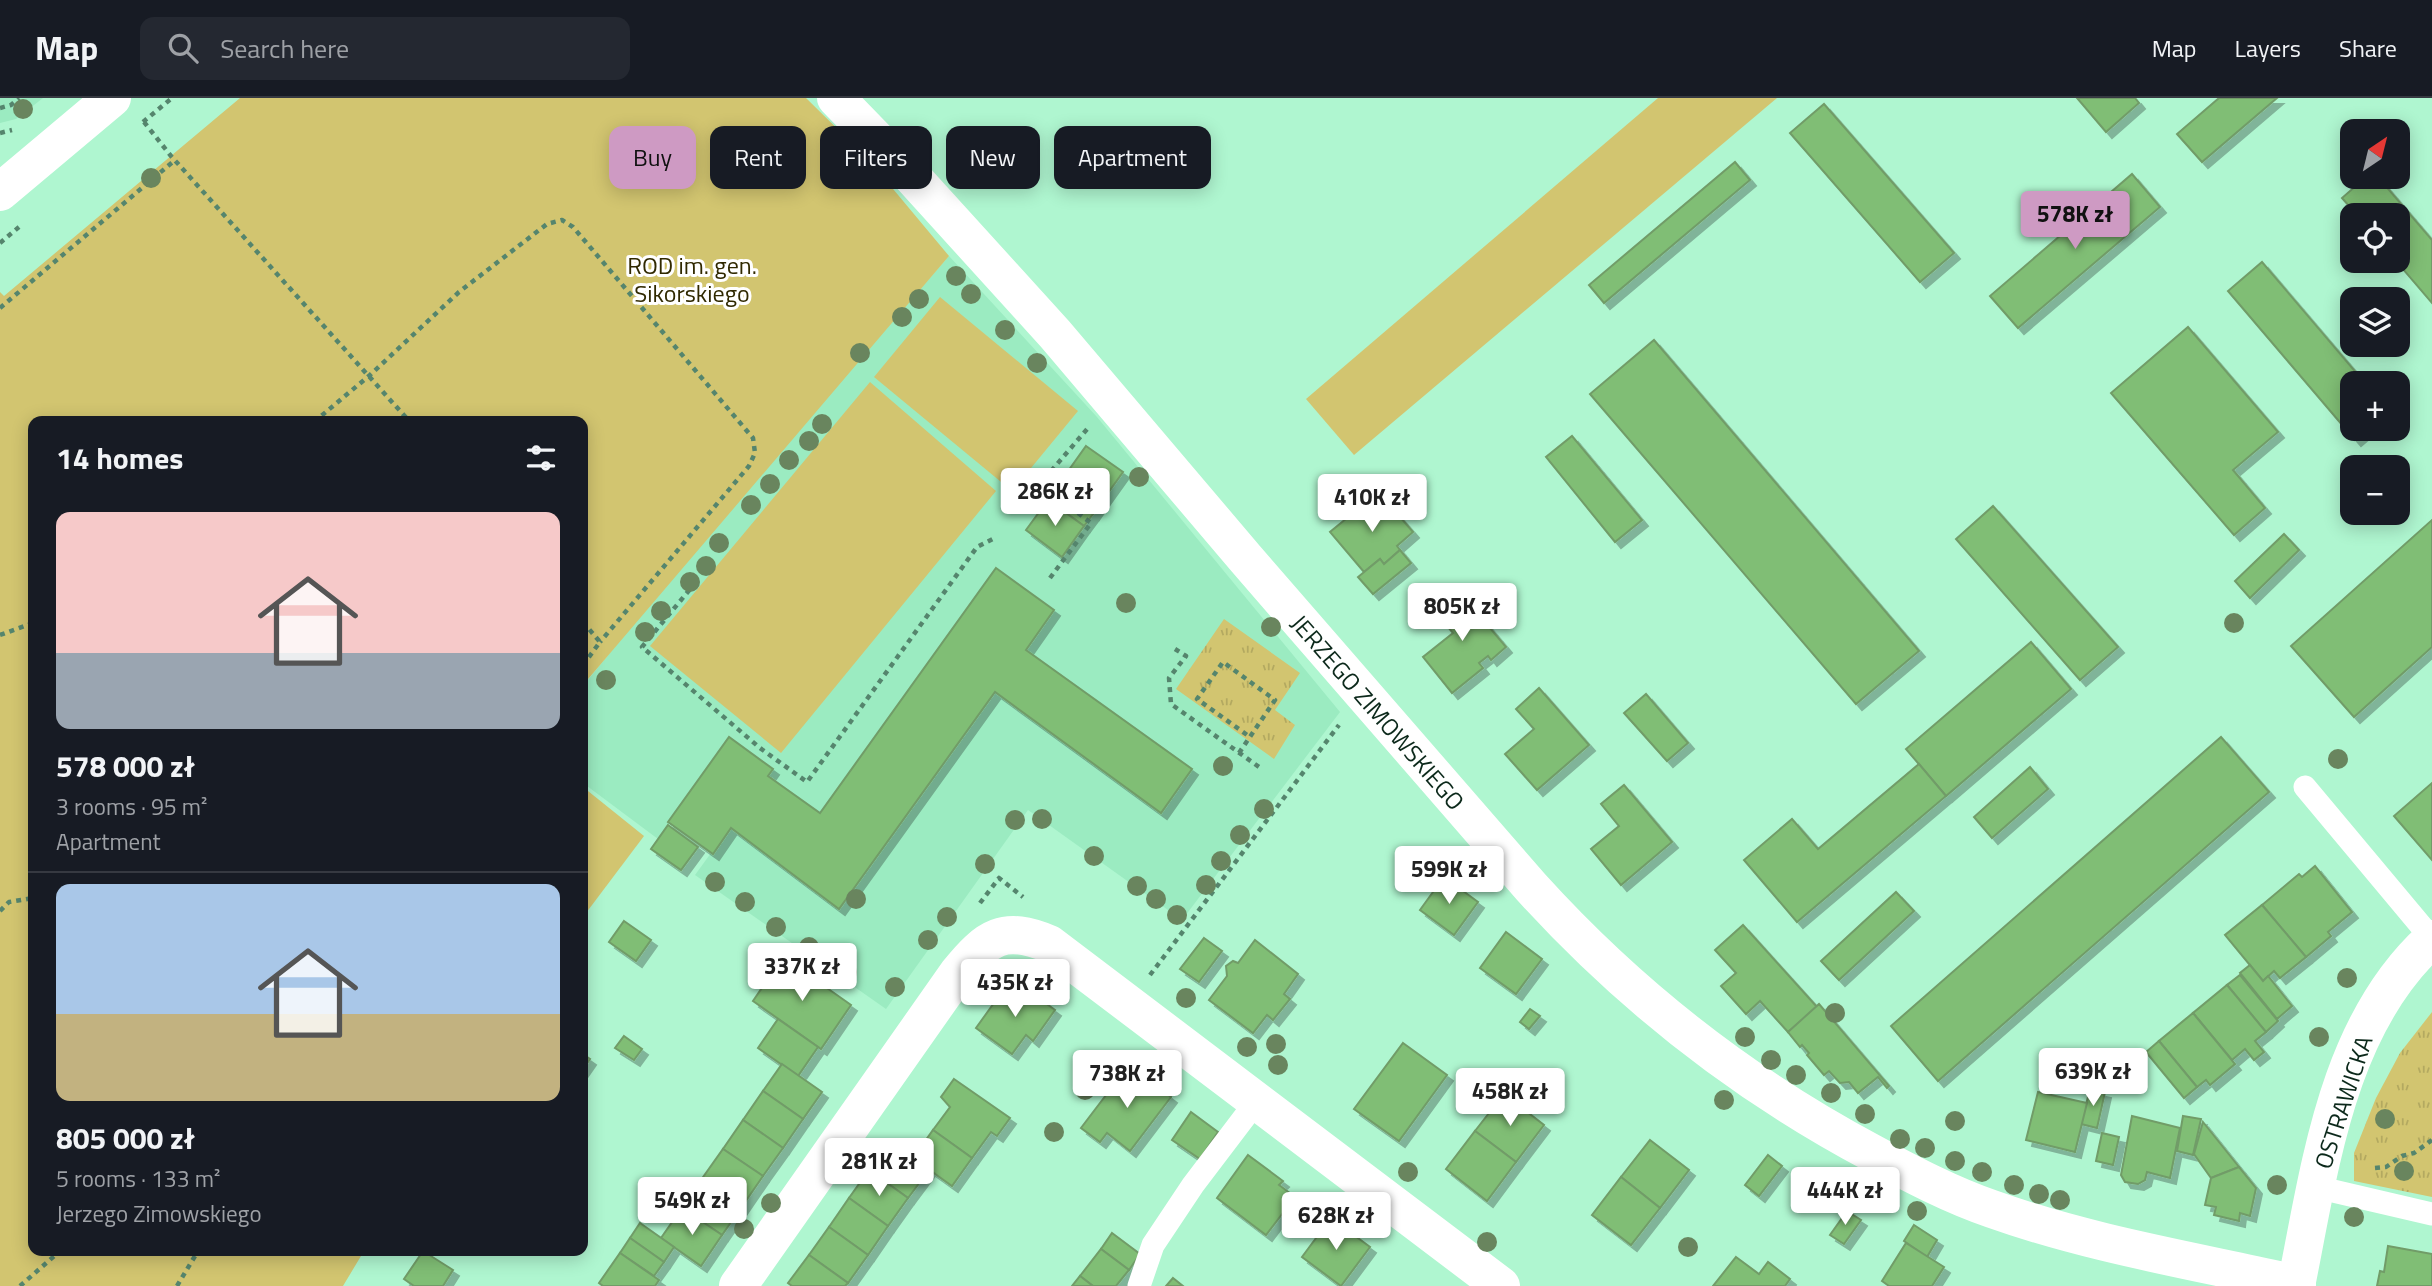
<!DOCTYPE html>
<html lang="en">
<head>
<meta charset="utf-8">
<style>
	body { margin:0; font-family:"Titillium Web",sans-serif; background:#242831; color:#f1f3f6; height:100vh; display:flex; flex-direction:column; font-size:26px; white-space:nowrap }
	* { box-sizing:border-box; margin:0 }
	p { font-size:23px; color:#9ea1a6 }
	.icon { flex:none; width:38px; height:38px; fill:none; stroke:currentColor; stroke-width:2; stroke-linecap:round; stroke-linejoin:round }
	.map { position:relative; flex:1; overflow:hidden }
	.details { position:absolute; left:28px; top:318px; width:560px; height:840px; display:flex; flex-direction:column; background:#171b24; border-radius:14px; box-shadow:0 4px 18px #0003 }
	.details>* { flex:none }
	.hud { position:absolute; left:609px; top:28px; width:665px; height:63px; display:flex; gap:14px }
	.needle { width:46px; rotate:35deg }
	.buttons { position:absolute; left:2340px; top:21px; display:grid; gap:14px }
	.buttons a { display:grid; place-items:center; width:70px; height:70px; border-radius:14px; background:#171b24; box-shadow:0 4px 18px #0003; font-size:35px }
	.price { position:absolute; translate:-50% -60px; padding:0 16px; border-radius:7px; background:#fff; color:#222; font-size:23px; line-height:46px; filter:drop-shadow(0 2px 4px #0008) }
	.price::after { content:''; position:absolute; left:50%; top:42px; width:21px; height:16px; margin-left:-10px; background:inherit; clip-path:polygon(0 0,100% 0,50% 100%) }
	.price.on { background:#ce9ac3; color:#111 }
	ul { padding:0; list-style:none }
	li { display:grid; align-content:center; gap:14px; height:371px; padding:0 28px }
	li+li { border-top:2px solid #363941 }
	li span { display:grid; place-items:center; height:217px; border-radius:14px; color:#555 }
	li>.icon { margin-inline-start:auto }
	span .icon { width:126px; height:126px; fill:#fffc; stroke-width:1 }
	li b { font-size:30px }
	h2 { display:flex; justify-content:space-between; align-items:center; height:84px; padding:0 28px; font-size:30px }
	.tag { padding:0 24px; border-radius:14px; background:#171b24; box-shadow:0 4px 18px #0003; font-size:24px; line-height:63px }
	.tag.on { background:#ce9ac3; color:#111 }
	header { display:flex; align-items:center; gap:42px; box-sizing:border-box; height:98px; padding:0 35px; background:#171b24; border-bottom:2px solid #363941 }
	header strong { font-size:33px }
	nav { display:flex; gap:38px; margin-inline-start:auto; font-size:24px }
	.search { width:490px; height:63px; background:#242831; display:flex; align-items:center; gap:18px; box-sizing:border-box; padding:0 24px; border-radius:14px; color:#9ea1a6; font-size:26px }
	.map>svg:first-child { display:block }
	.built { fill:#9bebc1 }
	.green { fill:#d2c570 }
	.park { fill:url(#park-tufts) }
	.building { fill:#80be74; stroke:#719c68; stroke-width:2; filter:url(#shadow) }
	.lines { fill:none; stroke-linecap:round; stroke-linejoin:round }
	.path { stroke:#55856d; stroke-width:4.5; stroke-dasharray:5 5; stroke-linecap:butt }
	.lane { stroke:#fff; stroke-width:23 }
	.street { stroke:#fff; stroke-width:38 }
	.tree { fill:#69855e }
	.labels { text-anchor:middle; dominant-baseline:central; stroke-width:6; stroke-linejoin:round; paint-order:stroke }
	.park-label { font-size:24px; fill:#302900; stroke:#fff }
	.street-label { font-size:24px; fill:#0c291b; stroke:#fff }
</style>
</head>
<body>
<header>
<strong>Map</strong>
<div class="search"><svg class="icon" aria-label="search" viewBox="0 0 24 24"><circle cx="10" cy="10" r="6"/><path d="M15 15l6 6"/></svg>Search here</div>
<nav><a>Map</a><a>Layers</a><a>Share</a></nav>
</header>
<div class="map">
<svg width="2432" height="1188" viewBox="0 0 2432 1188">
	<defs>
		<pattern id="park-tufts" width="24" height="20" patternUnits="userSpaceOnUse" patternTransform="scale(1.75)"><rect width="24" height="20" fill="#d2c570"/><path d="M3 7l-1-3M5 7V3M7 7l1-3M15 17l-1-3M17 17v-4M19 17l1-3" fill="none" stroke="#b3a960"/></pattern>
		<filter id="shadow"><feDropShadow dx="6" dy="6" stdDeviation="0" flood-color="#0004"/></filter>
	</defs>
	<rect width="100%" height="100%" fill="#aff6d0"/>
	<g class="built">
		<path d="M0 0H43L16 21 0 25Z"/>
		<path d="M949 158 1097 319 1340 614 1182 822 1028 712 886 911 695 777 711 755 670 725 658 741 583 685V588L685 463Z"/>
	</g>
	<g class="green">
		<path d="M240 0H806L868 61 949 158 583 587V324H33V1153H364L343 1188H0V194L4 198Z"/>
		<path d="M1658 0H1777L1354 357 1306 301Z"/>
		<path d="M940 199 1078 313 1012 393 874 279Z"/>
		<path d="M870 284 996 393 781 655 650 548Z"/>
		<path d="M583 689 644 738 583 819Z"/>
	</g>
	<g class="park">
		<path d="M1224 521 1300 575 1275 612 1295 627 1274 661 1176 591Z"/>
		<path d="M2432 914V1099L2354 1083V1055L2376 1000 2400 955Z"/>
	</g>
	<g class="building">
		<path d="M2077 0H2135L2139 5 2106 34Z"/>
		<path d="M2219 0H2277L2202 64 2177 36Z"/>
		<path d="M1824 6 1954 155 1920 184 1790 35Z"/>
		<path d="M1735 64 1750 82 1604 205 1589 187Z"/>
		<path d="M2132 76 2160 109 2018 230 1990 198Z"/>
		<path d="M2366 79H2378L2432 142V205L2396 163 2398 117H2357L2342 100Z"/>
		<path d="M2262 164 2365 285H2352V331H2368L2355 342 2228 193Z"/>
		<path d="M2188 229 2278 334 2233 372 2265 410 2234 437 2111 295Z"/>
		<path d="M1654 242 1919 553 1856 606 1590 296Z"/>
		<path d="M1572 338 1642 422 1615 444 1546 359Z"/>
		<path d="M1086 348 1123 374 1093 416 1056 390Z"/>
		<path d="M1056 390 1093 416 1084 428 1048 402Z"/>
		<path d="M1381 397 1413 434 1397 448 1400 452 1384 466 1380 461 1364 474 1330 434 1358 411 1361 414Z"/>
		<path d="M1048 402 1084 428 1062 459 1026 432Z"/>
		<path d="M1993 408 2118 549 2080 582 1956 441Z"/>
		<path d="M2432 422V549L2354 619 2291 548Z"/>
		<path d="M2284 436 2299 452 2250 500 2235 483Z"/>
		<path d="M1400 452 1411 465 1373 496 1358 479 1380 461 1384 466Z"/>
		<path d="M996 470 1054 512 1026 552 1192 671 1161 715 995 594 839 811 731 730 713 756 668 724 729 639 773 671 768 678 820 715Z"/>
		<path d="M1458 492 1506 549 1491 562 1488 558 1479 565 1483 570 1452 595 1423 559 1453 535 1434 512Z"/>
		<path d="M2031 544 2071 591 1946 698 1906 651Z"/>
		<path d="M1539 590 1589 647 1537 692 1505 656 1534 631 1516 611Z"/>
		<path d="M1646 596 1688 645 1667 663 1624 615Z"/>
		<path d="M2221 639 2269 694 1938 983 1891 928Z"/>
		<path d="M1919 666 1946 698 1797 824 1744 762 1792 721 1818 751Z"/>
		<path d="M2030 669 2048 691 1992 740 1974 719Z"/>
		<path d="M2432 685V762L2394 718Z"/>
		<path d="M1624 687 1672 744 1621 787 1591 751 1619 728 1601 706Z"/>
		<path d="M668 727 698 749 681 772 651 751Z"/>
		<path d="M2315 768 2352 814 2328 834 2331 838 2306 859 2262 807 2299 776 2302 779Z"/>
		<path d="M1444 779 1478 804 1454 837 1420 812Z"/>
		<path d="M1896 794 1914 813 1839 882 1821 863Z"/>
		<path d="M2262 807 2306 859 2280 880 2274 873 2263 883 2225 837Z"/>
		<path d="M624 823 651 842 636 863 609 844Z"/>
		<path d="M1743 827 1817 909 1788 934 1760 903 1746 916 1721 888 1736 875 1715 852Z"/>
		<path d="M1506 834 1542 861 1516 896 1480 870Z"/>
		<path d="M1204 840 1222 853 1199 884 1180 871Z"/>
		<path d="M1255 842 1298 876 1284 896 1290 901 1273 922 1267 917 1253 935 1209 902 1227 878 1226 868 1233 863 1238 865Z"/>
		<path d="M783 859 851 907 821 951 753 903Z"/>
		<path d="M2250 867 2263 883 2268 878 2292 908 2277 921 2240 875Z"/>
		<path d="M2240 877 2278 923 2266 934 2227 887Z"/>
		<path d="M1018 885 1055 912 1033 943 1026 937 1012 956 976 930 999 898 1004 903Z"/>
		<path d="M2227 887 2266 934 2255 943 2264 954 2254 962 2245 951 2232 962 2193 915Z"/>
		<path d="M1819 906 1889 988 1887 990 1878 979 1858 995 1849 984 1840 985 1829 973 1824 977 1807 957 1809 955 1802 947 1800 949 1788 934Z"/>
		<path d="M1530 911 1540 918 1529 931 1520 924Z"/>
		<path d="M2193 915 2235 966 2210 987 2206 982 2197 989 2159 943Z"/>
		<path d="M778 921 818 949 798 978 758 950Z"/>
		<path d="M624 938 642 951 634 962 615 950Z"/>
		<path d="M2159 943 2197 989 2184 1000 2146 954Z"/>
		<path d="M1403 945 1447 977 1399 1043 1354 1011Z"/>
		<path d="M583 956 590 961 583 971Z"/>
		<path d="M782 966 822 994 803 1021 763 993Z"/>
		<path d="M1129 967 1171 999 1130 1053 1107 1035 1100 1044 1081 1030Z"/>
		<path d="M954 981 1010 1020 997 1038 991 1034 972 1060 933 1032 950 1009 941 999Z"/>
		<path d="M2090 991 2105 994 2097 1030 2081 1026Z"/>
		<path d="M763 993 803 1021 783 1050 743 1022Z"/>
		<path d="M2038 994 2087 1005 2075 1054 2026 1042Z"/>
		<path d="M1504 996 1544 1027 1516 1064 1475 1033Z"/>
		<path d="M1191 1014 1218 1034 1200 1061 1172 1042Z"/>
		<path d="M2132 1018 2180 1030 2170 1080 2147 1074 2145 1082 2138 1086 2125 1084 2121 1077Z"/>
		<path d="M2183 1018 2201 1021 2193 1057 2177 1053Z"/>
		<path d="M743 1022 783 1050 763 1078 723 1051Z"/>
		<path d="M2203 1024 2239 1069 2211 1080 2194 1056Z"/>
		<path d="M933 1032 972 1060 952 1088 913 1060Z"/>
		<path d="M1475 1033 1516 1064 1487 1103 1446 1071Z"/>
		<path d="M2102 1035 2119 1039 2113 1067 2096 1063Z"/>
		<path d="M1650 1042 1689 1072 1660 1110 1621 1079Z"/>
		<path d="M890 1043 929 1072 908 1100 869 1072Z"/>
		<path d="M723 1051 763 1078 741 1110 701 1082Z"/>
		<path d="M1248 1057 1283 1083 1279 1087 1295 1099 1266 1137 1217 1100Z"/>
		<path d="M1768 1057 1782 1068 1759 1098 1745 1087Z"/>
		<path d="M2239 1069 2256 1090 2250 1118 2240 1115 2239 1123 2214 1117 2216 1109 2205 1107 2211 1080Z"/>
		<path d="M869 1072 908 1100 888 1128 849 1100Z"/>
		<path d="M1621 1079 1660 1110 1631 1147 1592 1117Z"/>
		<path d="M701 1082 741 1110 722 1137 682 1110Z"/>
		<path d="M849 1100 888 1128 868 1157 829 1129Z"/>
		<path d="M682 1110 722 1137 701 1168 661 1140Z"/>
		<path d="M1847 1113 1861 1122 1844 1146 1830 1137Z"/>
		<path d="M1331 1120 1370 1149 1341 1188 1302 1159Z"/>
		<path d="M640 1125 674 1149 664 1164 630 1140Z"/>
		<path d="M1914 1127 1937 1142 1927 1159 1904 1143Z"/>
		<path d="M829 1129 868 1157 848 1185 809 1157Z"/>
		<path d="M1112 1135 1140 1156 1129 1172 1101 1151Z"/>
		<path d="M630 1140 664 1164 654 1178 620 1155Z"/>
		<path d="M1906 1145 1944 1169 1932 1188H1889L1882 1183Z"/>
		<path d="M2388 1148 2432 1156V1188H2377L2380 1173 2384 1174Z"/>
		<path d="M1101 1151 1129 1172 1116 1188H1093L1080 1178Z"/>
		<path d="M423 1153 453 1172 443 1188H414L404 1181Z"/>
		<path d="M620 1155 659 1182 655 1188H603L599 1185Z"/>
		<path d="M809 1157 848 1185 845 1188H792L788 1185Z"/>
		<path d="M1736 1159 1759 1176 1768 1164 1790 1181 1785 1188H1713Z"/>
		<path d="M1080 1178 1093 1188H1072Z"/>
		<path d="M1173 1180 1183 1188H1166Z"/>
	</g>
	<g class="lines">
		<g class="path">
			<path d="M0 10 11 7 19 0"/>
			<path d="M143 24 172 0"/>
			<path d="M144 24 171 58 410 324"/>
			<path d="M0 35 12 32"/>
			<path d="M0 145 19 129"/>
			<path d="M0 210 175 62"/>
			<path d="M314 324 370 277 459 194 547 126 562 122 573 129 753 340 755 355 749 368 600 544"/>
			<path d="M1031 398 1040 386"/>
			<path d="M1050 480 1091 425 1040 386 1088 330"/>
			<path d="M696 484 642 549 760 650 807 684 977 449 995 440"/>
			<path d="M583 524 600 544 583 567"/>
			<path d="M0 537 33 525"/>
			<path d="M1175 551 1186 558 1169 580 1171 606 1259 669"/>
			<path d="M1239 655 1275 602 1223 564 1197 601 1250 639"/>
			<path d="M980 805 999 780 1023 799"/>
			<path d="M0 813 9 804 33 800"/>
			<path d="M1150 877 1339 627"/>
			<path d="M2375 1070 2386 1069 2402 1058 2414 1055 2432 1042"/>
			<path d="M20 1188 60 1153"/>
			<path d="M177 1188 198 1153"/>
		</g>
		<g class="lane">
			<path d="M2305 689 2432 841"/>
			<path d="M2316 1089 2432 1116"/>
			<path d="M1139 1188 1153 1147 1193 1087 1256 1004"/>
		</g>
		<g class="street">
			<path d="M836 0 907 73 1055 236 1246 461 1531 789C1628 896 1744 987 1872 1055 1911 1076 1951 1097 1992 1111 2090 1146 2195 1163 2297 1186"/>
			<path d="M0 94 112 0"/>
			<path d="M738 1188 958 875C987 839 1004 827 1049 846L1501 1188"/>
			<path d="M2296 1188C2320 1069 2337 927 2432 841"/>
		</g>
	</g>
	<g class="tree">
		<circle cx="23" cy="11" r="10"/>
		<circle cx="151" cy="80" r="10"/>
		<circle cx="956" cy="178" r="10"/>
		<circle cx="971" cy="196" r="10"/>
		<circle cx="919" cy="201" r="10"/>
		<circle cx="902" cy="219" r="10"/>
		<circle cx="1005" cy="232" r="10"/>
		<circle cx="860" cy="255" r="10"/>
		<circle cx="1037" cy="265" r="10"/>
		<circle cx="822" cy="326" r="10"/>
		<circle cx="809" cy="343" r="10"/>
		<circle cx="789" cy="362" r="10"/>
		<circle cx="1139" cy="379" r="10"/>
		<circle cx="770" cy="386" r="10"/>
		<circle cx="751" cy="407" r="10"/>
		<circle cx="719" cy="445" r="10"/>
		<circle cx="706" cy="468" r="10"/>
		<circle cx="690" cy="484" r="10"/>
		<circle cx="1126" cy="505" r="10"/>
		<circle cx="661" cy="513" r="10"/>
		<circle cx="2234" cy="525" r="10"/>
		<circle cx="1271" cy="529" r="10"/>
		<circle cx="645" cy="534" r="10"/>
		<circle cx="606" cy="582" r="10"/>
		<circle cx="2338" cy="661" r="10"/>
		<circle cx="1223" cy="668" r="10"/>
		<circle cx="1264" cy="711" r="10"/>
		<circle cx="1042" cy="721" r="10"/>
		<circle cx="1015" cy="722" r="10"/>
		<circle cx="1240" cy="737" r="10"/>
		<circle cx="1094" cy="758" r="10"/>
		<circle cx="1221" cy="763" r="10"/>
		<circle cx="985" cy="766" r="10"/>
		<circle cx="715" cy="784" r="10"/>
		<circle cx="1206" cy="787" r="10"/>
		<circle cx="1137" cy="788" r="10"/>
		<circle cx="856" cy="801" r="10"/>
		<circle cx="1156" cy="801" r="10"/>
		<circle cx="745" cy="804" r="10"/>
		<circle cx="1177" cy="817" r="10"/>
		<circle cx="947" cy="819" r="10"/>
		<circle cx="776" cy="829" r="10"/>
		<circle cx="928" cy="842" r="10"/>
		<circle cx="809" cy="849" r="10"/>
		<circle cx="847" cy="874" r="10"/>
		<circle cx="2347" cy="880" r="10"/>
		<circle cx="895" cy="889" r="10"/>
		<circle cx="1186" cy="900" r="10"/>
		<circle cx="1835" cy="915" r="10"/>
		<circle cx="1745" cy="939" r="10"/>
		<circle cx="2319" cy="939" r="10"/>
		<circle cx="1276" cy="946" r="10"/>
		<circle cx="1247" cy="949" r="10"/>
		<circle cx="1771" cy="962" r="10"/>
		<circle cx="1163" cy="963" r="10"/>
		<circle cx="1278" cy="967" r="10"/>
		<circle cx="1101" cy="972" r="10"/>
		<circle cx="1796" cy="977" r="10"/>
		<circle cx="1085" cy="992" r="10"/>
		<circle cx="1831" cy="995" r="10"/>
		<circle cx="1724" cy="1002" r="10"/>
		<circle cx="1865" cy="1016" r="10"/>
		<circle cx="2385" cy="1021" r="10"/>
		<circle cx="1955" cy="1023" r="10"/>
		<circle cx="1054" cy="1034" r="10"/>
		<circle cx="1900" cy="1041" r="10"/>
		<circle cx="1925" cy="1050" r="10"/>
		<circle cx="1955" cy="1063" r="10"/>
		<circle cx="2404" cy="1073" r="10"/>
		<circle cx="1408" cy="1074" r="10"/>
		<circle cx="1982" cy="1074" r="10"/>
		<circle cx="2014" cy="1087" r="10"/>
		<circle cx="2277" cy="1087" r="10"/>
		<circle cx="2039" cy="1096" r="10"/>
		<circle cx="2060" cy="1102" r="10"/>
		<circle cx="771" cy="1105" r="10"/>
		<circle cx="1917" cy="1113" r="10"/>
		<circle cx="2354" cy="1119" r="10"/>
		<circle cx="744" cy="1131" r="10"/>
		<circle cx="1487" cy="1144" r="10"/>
		<circle cx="1688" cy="1149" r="10"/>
	</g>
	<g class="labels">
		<g class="park-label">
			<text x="692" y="167">ROD im. gen.<tspan x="692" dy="28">Sikorskiego</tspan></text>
		</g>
		<g class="street-label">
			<text transform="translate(1378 614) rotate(49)">JERZEGO ZIMOWSKIEGO</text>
			<text transform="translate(2343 1004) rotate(-72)">OSTRAWICKA</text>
		</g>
	</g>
</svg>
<div class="buttons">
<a><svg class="needle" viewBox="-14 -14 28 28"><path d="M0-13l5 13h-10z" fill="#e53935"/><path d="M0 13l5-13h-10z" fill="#9ea1a6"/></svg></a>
<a><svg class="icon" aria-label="locate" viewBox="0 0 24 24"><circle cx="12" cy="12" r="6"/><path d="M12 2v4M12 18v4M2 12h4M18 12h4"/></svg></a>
<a><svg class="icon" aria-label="layers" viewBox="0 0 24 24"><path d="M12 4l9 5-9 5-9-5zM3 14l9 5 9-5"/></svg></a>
<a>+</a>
<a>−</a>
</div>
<b class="price on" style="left:2075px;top:153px">578K zł</b>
<b class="price" style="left:1055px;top:430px">286K zł</b>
<b class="price" style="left:1372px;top:436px">410K zł</b>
<b class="price" style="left:1462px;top:545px">805K zł</b>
<b class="price" style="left:1449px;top:808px">599K zł</b>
<b class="price" style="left:802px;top:905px">337K zł</b>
<b class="price" style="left:1015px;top:921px">435K zł</b>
<b class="price" style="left:2093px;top:1010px">639K zł</b>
<b class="price" style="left:1127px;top:1012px">738K zł</b>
<b class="price" style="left:1510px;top:1030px">458K zł</b>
<b class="price" style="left:879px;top:1100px">281K zł</b>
<b class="price" style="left:1845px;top:1129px">444K zł</b>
<b class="price" style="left:692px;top:1139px">549K zł</b>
<b class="price" style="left:1336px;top:1154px">628K zł</b>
<div class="hud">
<a class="tag on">Buy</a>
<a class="tag">Rent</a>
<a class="tag">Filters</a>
<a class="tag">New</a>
<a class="tag">Apartment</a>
</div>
<section class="details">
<h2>14 homes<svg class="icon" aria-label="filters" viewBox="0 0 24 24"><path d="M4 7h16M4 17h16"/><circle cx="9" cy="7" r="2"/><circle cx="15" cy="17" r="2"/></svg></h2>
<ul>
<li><span style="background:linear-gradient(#f6c9c9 65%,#9aa5b1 0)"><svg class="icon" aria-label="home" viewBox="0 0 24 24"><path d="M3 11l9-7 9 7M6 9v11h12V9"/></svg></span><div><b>578 000 zł</b><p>3 rooms · 95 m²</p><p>Apartment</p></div></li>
<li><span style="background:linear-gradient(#a9c7e8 60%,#c2b280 0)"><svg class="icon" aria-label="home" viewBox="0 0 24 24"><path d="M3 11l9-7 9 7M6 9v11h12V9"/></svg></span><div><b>805 000 zł</b><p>5 rooms · 133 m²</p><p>Jerzego Zimowskiego</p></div></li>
</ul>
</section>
</div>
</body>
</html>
